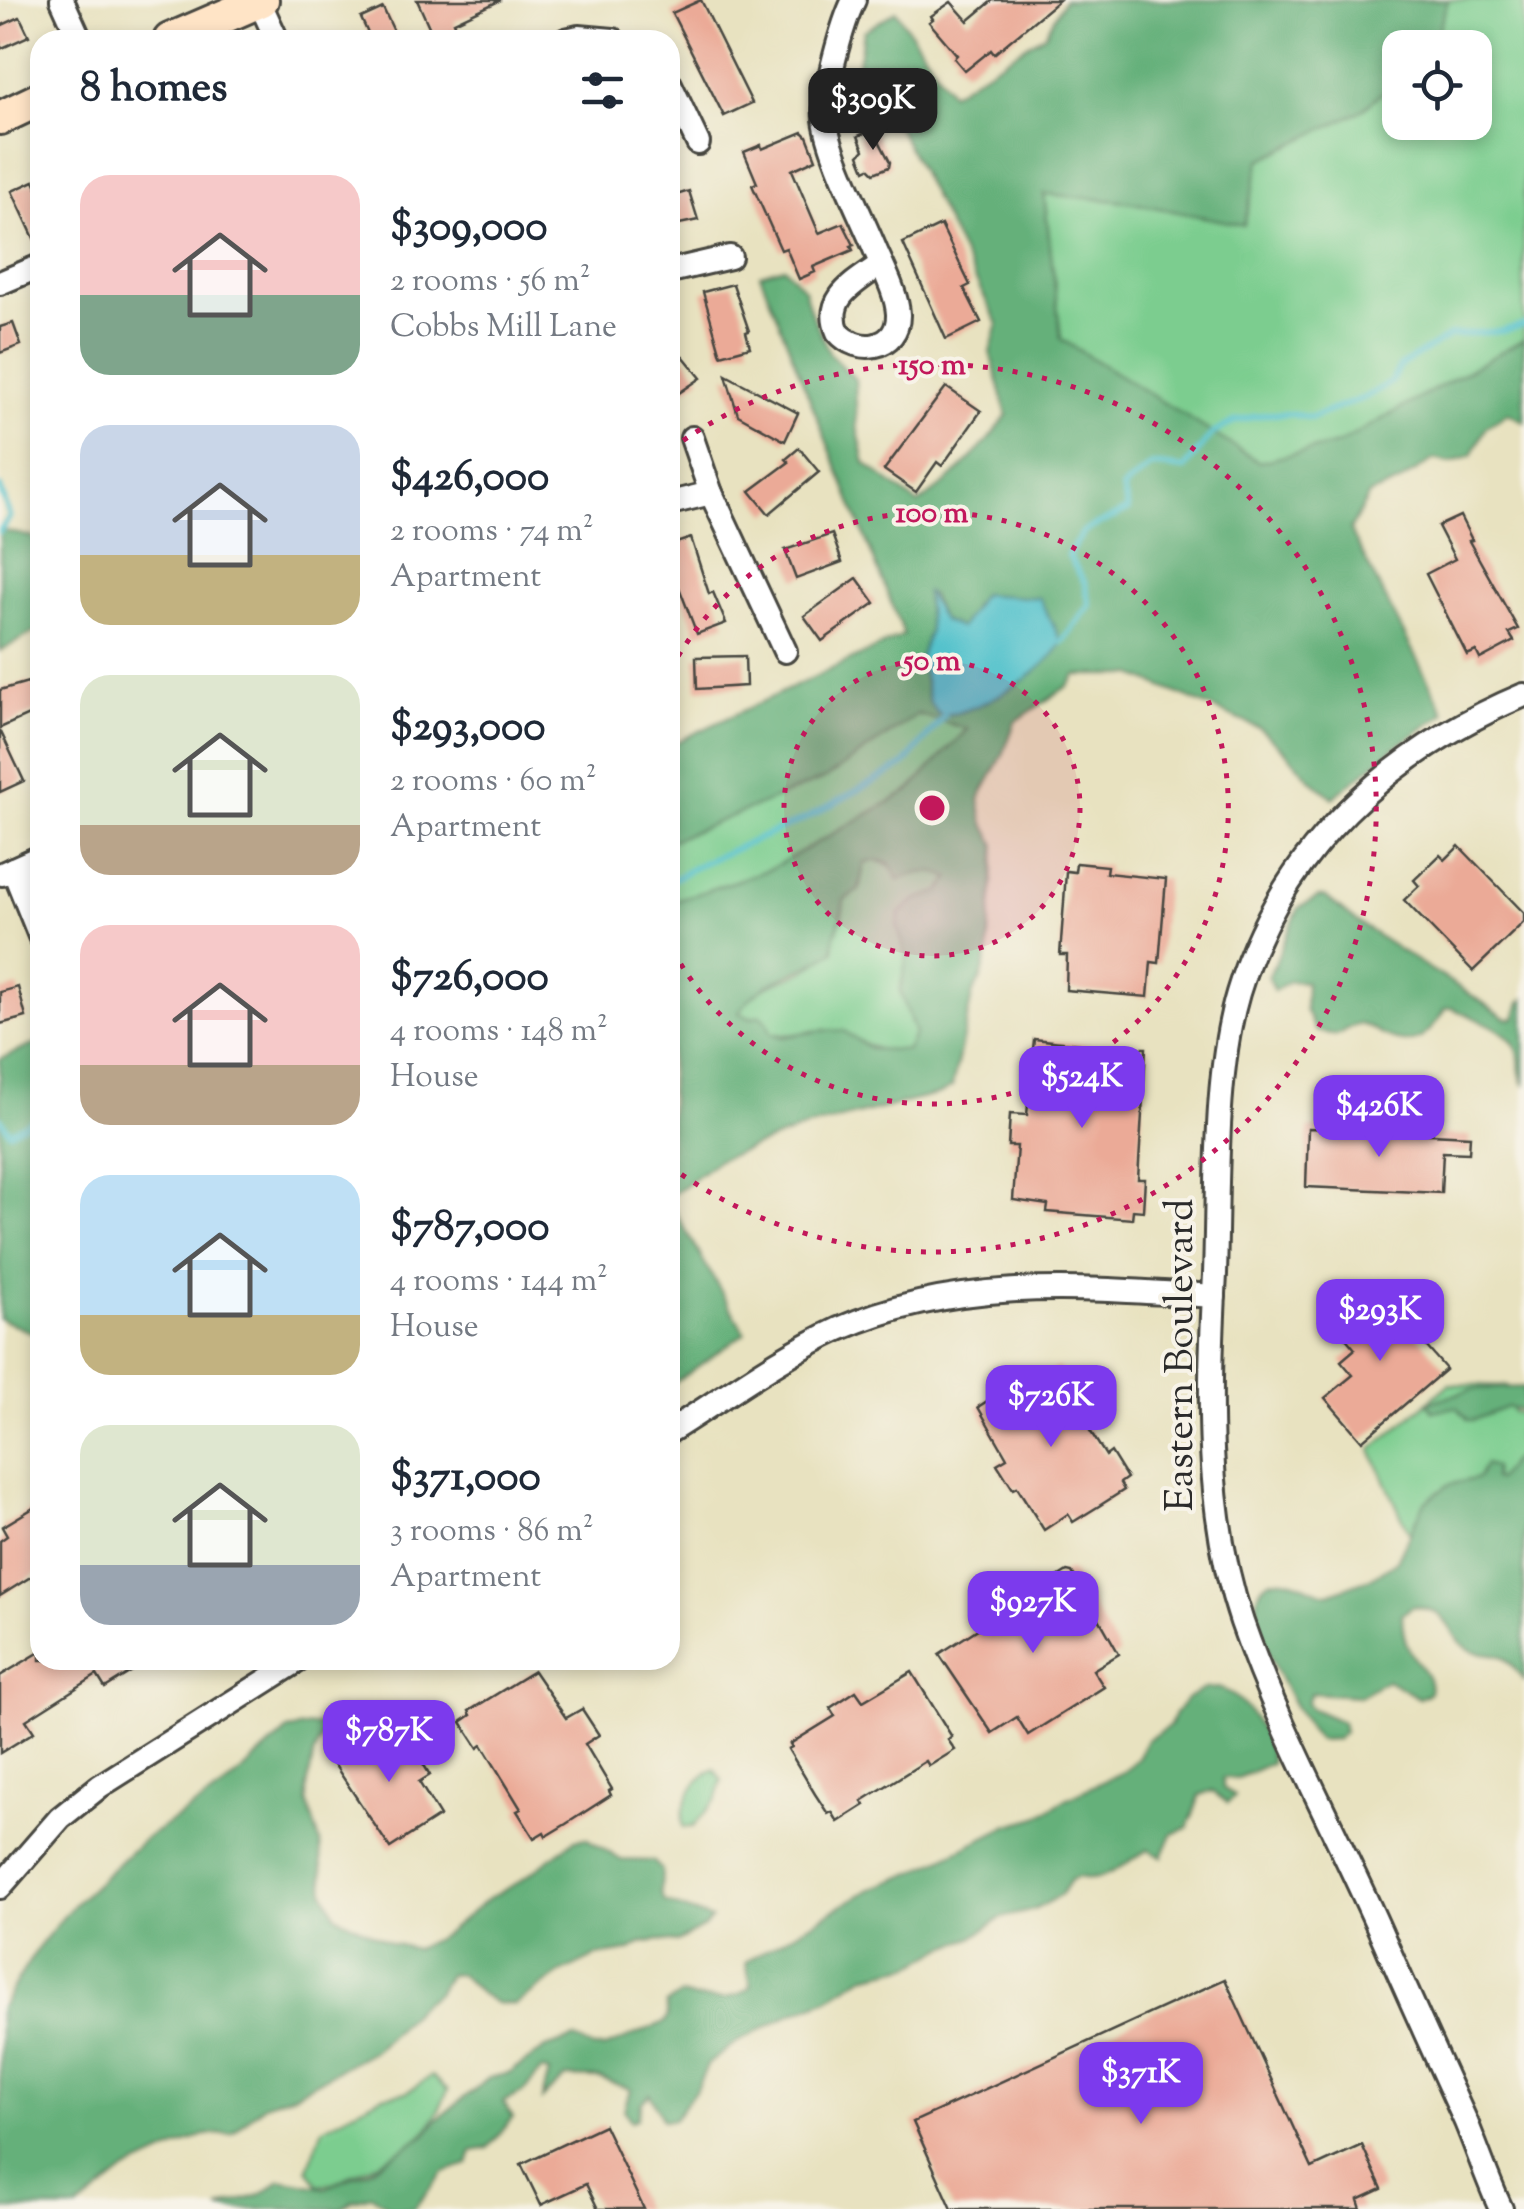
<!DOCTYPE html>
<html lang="en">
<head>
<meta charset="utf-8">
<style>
	body { margin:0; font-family:"Sorts Mill Goudy",serif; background:#f2f2f3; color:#1f2937; height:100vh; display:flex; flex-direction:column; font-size:38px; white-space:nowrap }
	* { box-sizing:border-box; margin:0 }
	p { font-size:32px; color:#747a83 }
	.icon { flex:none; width:55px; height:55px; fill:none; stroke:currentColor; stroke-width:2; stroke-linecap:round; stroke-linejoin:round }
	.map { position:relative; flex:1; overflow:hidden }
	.details { position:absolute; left:30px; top:30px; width:650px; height:1640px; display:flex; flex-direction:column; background:#fff; border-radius:30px; box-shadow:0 5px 15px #0003 }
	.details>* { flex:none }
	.tools { position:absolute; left:1382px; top:30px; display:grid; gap:20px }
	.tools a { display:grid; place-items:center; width:110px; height:110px; border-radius:20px; background:#fff; box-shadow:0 5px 15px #0003; font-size:50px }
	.price { position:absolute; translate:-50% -85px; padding:0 22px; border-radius:20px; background:#7c3aed; color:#fff; font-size:32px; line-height:65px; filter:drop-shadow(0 2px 5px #0008) }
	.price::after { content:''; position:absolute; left:50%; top:60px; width:30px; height:22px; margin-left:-15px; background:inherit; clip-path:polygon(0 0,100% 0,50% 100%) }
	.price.on { background:#222; color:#fff }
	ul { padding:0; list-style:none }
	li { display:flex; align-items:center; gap:30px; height:250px; padding:0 50px }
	li span { display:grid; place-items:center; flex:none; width:280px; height:200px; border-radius:30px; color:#555 }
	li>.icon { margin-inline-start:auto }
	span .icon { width:120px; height:120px; fill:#fffc; stroke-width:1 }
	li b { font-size:42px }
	h2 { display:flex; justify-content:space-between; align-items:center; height:120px; padding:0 50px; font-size:42px }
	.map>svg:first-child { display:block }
	.green { fill:#7ccd8f; stroke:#547c5d; stroke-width:2.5 }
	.forest { fill:#65b07a; stroke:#486e52; stroke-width:2.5; fill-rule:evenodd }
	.water { fill:#55c2cc; stroke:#40767c; stroke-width:2.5 }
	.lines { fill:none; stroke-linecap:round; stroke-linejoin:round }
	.stream { stroke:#55c2cc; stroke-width:6 }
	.building { fill:#ebaa97 }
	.minor-casing { stroke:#474641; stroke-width:28 }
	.secondary-casing { stroke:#474641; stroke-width:38 }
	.minor { stroke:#fff; stroke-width:22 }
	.secondary { stroke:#ffe4c6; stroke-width:32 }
	.ring { fill:none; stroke:#c2185b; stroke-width:5; stroke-dasharray:5 10 }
	.labels { text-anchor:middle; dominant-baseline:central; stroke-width:8; stroke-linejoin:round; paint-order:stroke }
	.street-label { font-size:40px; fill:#2b2b2b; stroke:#f7f3e8 }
	.centre { fill:#c2185b; stroke:#f7f3e8; stroke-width:5 }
	.ring-label { font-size:30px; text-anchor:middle; font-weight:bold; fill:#c2185b; stroke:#f7f3e8; stroke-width:8; stroke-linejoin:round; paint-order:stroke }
</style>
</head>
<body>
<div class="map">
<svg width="1524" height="2209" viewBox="0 0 1524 2209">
	<rect width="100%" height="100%" fill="#f7f3e8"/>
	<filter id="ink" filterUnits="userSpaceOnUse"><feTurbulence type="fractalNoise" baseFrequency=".01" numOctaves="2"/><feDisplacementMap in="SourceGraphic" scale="20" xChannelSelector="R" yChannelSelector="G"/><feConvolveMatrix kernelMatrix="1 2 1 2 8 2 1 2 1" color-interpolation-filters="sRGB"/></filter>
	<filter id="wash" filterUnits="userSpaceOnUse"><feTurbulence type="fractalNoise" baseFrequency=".0048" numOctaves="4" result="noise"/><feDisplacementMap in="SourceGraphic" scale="40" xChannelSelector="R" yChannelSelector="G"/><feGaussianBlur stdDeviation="2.25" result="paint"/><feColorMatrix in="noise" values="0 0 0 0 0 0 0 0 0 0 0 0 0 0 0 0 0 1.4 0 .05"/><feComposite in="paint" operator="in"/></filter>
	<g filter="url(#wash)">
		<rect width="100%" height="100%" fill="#e8e2c0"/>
		<g class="green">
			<path d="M1448 0H1524V339L1338 444 1259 462 1061 339 1044 193 1128 202 1260 160 1360 111 1400 78V122H1475V48L1433 47Z"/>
			<path d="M918 714 968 729 909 791 770 869 670 903V841L826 778Z"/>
			<path d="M876 860 912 874 936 871 950 878 940 892 915 900 897 925 907 957 900 991 915 1033 907 1050C874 1058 856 1032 825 1030 806 1030 790 1038 771 1033L767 1021 738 1014C757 980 781 986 809 968 830 956 843 922 844 900L859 890 863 864Z"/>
			<path d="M1449 1384 1508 1386 1513 1412 1524 1414V1431L1517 1433 1524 1469 1428 1573 1371 1450Z"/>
			<path d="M715 1769 722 1781 717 1798 693 1827H683C679 1807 695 1777 715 1769Z"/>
			<path d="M432 2076 448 2090C442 2102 438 2115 430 2126 415 2147 345 2181 319 2186L308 2169 323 2128 382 2096 407 2092Z"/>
		</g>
		<g class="forest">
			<path d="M1064 0H1448L1433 47 1400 48V78L1360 111 1260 160 1244 225 1128 202 1044 194 1061 339 1259 462 1338 444 1524 339V422L1508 413 1486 427 1472 455 1450 463 1434 459 1398 483 1369 495 1350 530 1445 713 1390 751 1333 798 1311 780 1285 751 1259 728 1134 675H1076L1069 685 1015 722 1003 755 979 799 983 821 996 845 988 953 981 979 973 992 952 1087 940 1094 804 1128 718 1160 670 1196V903L770 869 909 791 967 729 918 714 826 778 670 841V745L904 635 760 274 784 267 804 289 810 310 830 354 855 379 857 426 865 463 918 504C954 479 982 451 1007 415L990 352 998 324 898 127 850 104 864 31 896 11 951 93 1045 34ZM926 593 931 595 942 620 960 628 969 618 974 604 993 595 999 596 929 702 920 658 929 632ZM876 860 889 863 899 880C917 872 932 869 950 878L940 892 915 900 900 913 897 926 907 957 900 991 915 1033 907 1050 871 1049 844 1031 824 1030 783 1037 771 1033 767 1021 761 1015 750 1018 739 1013C758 979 802 974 834 951 832 933 843 919 844 900L859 890 864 864Z"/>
			<path d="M0 530 33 537 40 554V629L0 651Z"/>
			<path d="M1318 897H1326C1381 944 1448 977 1507 1019L1515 1018 1520 1003 1524 999V1084C1517 1072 1521 1064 1518 1052 1510 1027 1473 1019 1452 1008L1445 1009C1427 1038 1415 1051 1380 1034 1373 1030 1366 1024 1358 1024 1351 1025 1343 1032 1336 1035L1316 1031 1305 1010 1306 982 1289 981 1274 991 1268 978 1299 908Z"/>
			<path d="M40 1042V1336L0 1319V1059Z"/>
			<path d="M670 1203 745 1333 670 1386Z"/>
			<path d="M1524 1387V1410L1507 1407 1474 1420H1468L1457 1407 1433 1411 1428 1403 1472 1389Z"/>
			<path d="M1524 1453V1680C1517 1672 1510 1660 1501 1656 1490 1652 1479 1655 1469 1649 1445 1634 1453 1610 1412 1606L1402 1615C1402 1626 1404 1639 1409 1649 1416 1665 1433 1674 1429 1693L1419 1698 1387 1680 1359 1696 1311 1693 1307 1702 1310 1708 1342 1722 1344 1732 1337 1739 1319 1740C1298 1719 1229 1599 1270 1581 1290 1572 1310 1592 1329 1594L1374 1577 1397 1561 1425 1502 1448 1485 1478 1478 1485 1464 1494 1467 1493 1479 1497 1480 1512 1461Z"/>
			<path d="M1219 1688C1246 1698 1268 1735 1271 1763L1238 1778H1223V1788L1235 1796 1228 1803 1212 1791 1200 1795 1188 1828 1172 1834 1162 1857 1148 1850C1123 1862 1107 1884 1078 1877L1071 1880 1061 1895 1034 1910 1001 1918 972 1938 945 1947 913 1965 864 1976 828 1999 791 2014 734 2044 708 2064 695 2091 673 2120H663L650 2094 642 2102 637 2119 631 2121 624 2110 630 2089 599 2078 566 2077 542 2099 549 2072 542 2070 522 2093 503 2102 513 2118 488 2148 472 2151 468 2164 444 2172 413 2209H392L372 2195 351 2201 341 2209H219C245 2195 258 2203 280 2180L325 2188 368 2171 425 2135 439 2118 489 2078 510 2073 546 2048 575 2038 593 2048H604L665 2022 668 2016 666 2004 681 1995C702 2000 735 2003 751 1986L746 1963 750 1959 869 1890 913 1873 1009 1825 1038 1817 1066 1799 1125 1771 1138 1758 1147 1740 1170 1726 1175 1713 1188 1698 1204 1689Z"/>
			<path d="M322 1724 324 1731 314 1753 307 1787V1801L320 1842 324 1892 336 1915 391 1943 415 1949 445 1934 489 1898 519 1882 575 1840 586 1838 621 1860 653 1861 662 1870 661 1893 665 1902 711 1919 704 1927 677 1942 658 1940 642 1943 629 1951 596 1956 559 1974 515 2005 496 2003 478 1992 460 1974 448 1975 437 1993 422 2003 376 2049 294 2094 264 2104 232 2134 204 2135 126 2171 78 2209H0V2008L37 1949 73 1905 143 1840 225 1787 288 1730Z"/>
		</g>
		<path class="water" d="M926 591 942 620 960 628 982 594 1039 598 1062 642C1050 670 969 720 938 714L929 702 920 657 929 632Z"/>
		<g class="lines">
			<g class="stream">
				<path d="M0 487 10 517 0 531"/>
				<path d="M1062 642 1090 605 1085 583 1068 555 1084 531 1128 510 1123 488 1152 465 1184 469 1212 434 1235 421 1266 414H1291L1311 418 1364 398 1391 382 1401 365 1451 335 1502 331 1524 325"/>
				<path d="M670 881 702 863 807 818 904 765 944 716"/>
				<path d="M0 1118 9 1132 40 1116"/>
			</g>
		</g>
		<g id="blocks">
			<g class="building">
				<path d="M417 0H501L454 22 462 40H435Z"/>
				<path d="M701 0 752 103 724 116 672 13Z"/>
				<path d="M993 0H1059L994 54 991 50 965 71 954 58 957 55 929 22 933 19 931 16 951 2 968 21Z"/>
				<path d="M383 8 398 40H371L361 18Z"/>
				<path d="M20 17 29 36 0 49V26Z"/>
				<path d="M873 129 890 162 889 167 874 173 869 168 865 170 859 155 864 150 858 136Z"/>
				<path d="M803 132 807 136 816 159 792 170 819 233 843 223 854 245 851 246 853 250 813 267 815 272 799 279 786 248 781 250 752 185 757 183 744 152 761 145 762 149Z"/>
				<path d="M34 181 40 194V251L12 191Z"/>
				<path d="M689 191 698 220 670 226V197Z"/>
				<path d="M941 225 970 285 964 288 981 322 946 339 903 243Z"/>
				<path d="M733 284 749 331 746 332 750 347 721 355 703 292Z"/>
				<path d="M13 323 21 345 0 353V327Z"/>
				<path d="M670 350 683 356 701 378 676 395 670 387Z"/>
				<path d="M726 375 798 413 785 441 738 415Z"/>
				<path d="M946 387 981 411 942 466 937 462 916 492 884 470Z"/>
				<path d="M799 448 819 472 769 514 750 491 789 462 786 459Z"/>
				<path d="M1460 516 1472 540 1469 541 1518 629 1509 633 1514 641 1480 659 1476 651 1467 655 1426 574 1455 559 1438 526Z"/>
				<path d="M832 534 842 562 796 579 785 550Z"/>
				<path d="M691 538 709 594 713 592 726 623 697 634 675 577 670 578V545Z"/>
				<path d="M857 578 875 603 822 641 804 616Z"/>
				<path d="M745 656 746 686 697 689 696 657Z"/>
				<path d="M28 682 30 686 40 682V710L0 728V690Z"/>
				<path d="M0 730 24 781 0 792Z"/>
				<path d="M1459 846 1524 913V922L1473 971 1404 900 1419 886 1414 880 1440 855 1445 860Z"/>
				<path d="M1076 863 1107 866 1106 873 1166 879 1159 963 1151 962 1148 997 1066 990 1067 955H1060L1064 902 1066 871 1075 872Z"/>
				<path d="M18 987 26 1017 0 1024V992Z"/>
				<path d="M1034 1039 1115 1048H1146L1138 1179H1145L1143 1211 1133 1210 1132 1219 1047 1212 1048 1205 1013 1200 1017 1146H1008L1010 1114 1027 1115Z"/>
				<path d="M1308 1128 1470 1136 1469 1153 1443 1152 1441 1193 1306 1187Z"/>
				<path d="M1374 1286 1446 1369 1362 1441 1325 1398 1353 1375 1341 1361 1355 1349 1332 1322Z"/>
				<path d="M1058 1367 1074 1392 1068 1396 1106 1456 1111 1452 1127 1478 1120 1483 1124 1490 1099 1506 1073 1522 1068 1514 1044 1530 1017 1487 1013 1489 997 1464 1007 1458 978 1407 1029 1374 1034 1382Z"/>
				<path d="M40 1504V1571L0 1596V1541L7 1536 2 1527Z"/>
				<path d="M1067 1571 1072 1572 1089 1601 1119 1654 1093 1670 1104 1687 1028 1735 1017 1717 992 1733 939 1654 990 1621 984 1611 1013 1593 1018 1602Z"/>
				<path d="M40 1652V1660H150L105 1688 97 1675 26 1720 34 1732 0 1753V1676Z"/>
				<path d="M534 1671 566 1718 582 1709 599 1735 585 1744 612 1789 609 1791 611 1795 566 1824 546 1836 544 1832 534 1838 517 1811 521 1809 482 1745 478 1748 461 1722 471 1715 469 1711Z"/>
				<path d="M912 1672 952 1737 948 1740 955 1750 929 1766 926 1761 862 1801 865 1805 838 1822 832 1812 828 1814 815 1794 788 1749 792 1747 790 1744 835 1716 830 1708 856 1691 863 1701Z"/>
				<path d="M378 1724H383L389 1730 404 1753 413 1747 430 1775 419 1782 440 1816 390 1848 334 1764 360 1748 355 1741 358 1737Z"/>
				<path d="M1225 1979 1312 2168 1362 2145 1382 2189 1358 2200 1361 2209H952L913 2122Z"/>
				<path d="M604 2125 644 2209H598L586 2184 541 2205 521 2164Z"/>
			</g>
		</g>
	</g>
	<g filter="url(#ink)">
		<use href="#blocks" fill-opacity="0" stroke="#474641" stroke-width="2.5"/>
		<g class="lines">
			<defs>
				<g id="minor">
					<path d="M62 0 80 40"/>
					<path d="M854 0C843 21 822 96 825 119 829 153 861 215 875 249 883 268 897 294 898 314 899 350 857 355 838 332 823 297 857 282 881 264"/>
					<path d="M259 1 277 40"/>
					<path d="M566 40 579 37 613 40"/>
					<path d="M670 84 698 143"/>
					<path d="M670 271 730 257"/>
					<path d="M0 283 40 266"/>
					<path d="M692 438 711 493 785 651"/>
					<path d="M670 503 711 493"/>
					<path d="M13 869 40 936"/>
					<path d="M2 874 40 857"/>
					<path d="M670 1431C725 1397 780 1356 839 1329 959 1276 1086 1288 1214 1296"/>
					<path d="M0 1887 60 1818 100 1786 299 1660"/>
					<path d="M1501 2209C1488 2181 1478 2151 1466 2122 1439 2062 1411 2002 1385 1942 1339 1836 1280 1732 1242 1622 1204 1511 1209 1389 1215 1274 1218 1189 1214 1074 1238 993 1281 850 1390 751 1524 695"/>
				</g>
				<g id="secondary">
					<path d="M170 40 262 0"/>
					<path d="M0 118 40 99"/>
				</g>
			</defs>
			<use href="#minor" class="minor-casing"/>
			<use href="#secondary" class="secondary-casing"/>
			<use href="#minor" class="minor"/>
			<use href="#secondary" class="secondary"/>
		</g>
	</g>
	<circle cx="932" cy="808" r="148" fill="#c2185b" fill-opacity=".12"/>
	<g class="ring">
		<circle cx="932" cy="808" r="148"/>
		<path d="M671 669A296 296 0 1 1 671 947"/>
		<path d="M671 449A444 444 0 1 1 671 1167"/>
	</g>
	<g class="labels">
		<g class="street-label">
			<text transform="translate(1182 1355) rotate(-90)">Eastern Boulevard</text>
		</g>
	</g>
	<circle cx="932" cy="808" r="15" class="centre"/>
	<g class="ring-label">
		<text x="932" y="374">150 m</text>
		<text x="932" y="522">100 m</text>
		<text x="932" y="670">50 m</text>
	</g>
</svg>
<div class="tools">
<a><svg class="icon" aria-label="locate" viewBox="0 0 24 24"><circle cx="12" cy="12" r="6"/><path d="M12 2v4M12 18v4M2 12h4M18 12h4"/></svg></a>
</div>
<b class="price on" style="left:873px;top:153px">$309K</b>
<b class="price" style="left:1082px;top:1131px">$524K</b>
<b class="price" style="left:1379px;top:1160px">$426K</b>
<b class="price" style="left:1380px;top:1364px">$293K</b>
<b class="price" style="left:1051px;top:1450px">$726K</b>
<b class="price" style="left:1033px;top:1656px">$927K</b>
<b class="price" style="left:389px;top:1785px">$787K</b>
<b class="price" style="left:1141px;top:2127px">$371K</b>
<section class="details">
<h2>8 homes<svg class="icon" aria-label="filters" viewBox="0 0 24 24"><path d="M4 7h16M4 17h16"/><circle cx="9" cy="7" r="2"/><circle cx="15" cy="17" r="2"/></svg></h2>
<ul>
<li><span style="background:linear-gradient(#f6c9c9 60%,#7fa58c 0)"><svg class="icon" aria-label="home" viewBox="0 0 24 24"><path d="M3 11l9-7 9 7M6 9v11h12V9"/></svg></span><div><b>$309,000</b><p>2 rooms · 56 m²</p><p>Cobbs Mill Lane</p></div></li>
<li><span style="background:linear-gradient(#c9d6e8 65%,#c2b280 0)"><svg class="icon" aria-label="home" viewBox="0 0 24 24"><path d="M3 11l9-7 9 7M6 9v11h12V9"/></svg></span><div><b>$426,000</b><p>2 rooms · 74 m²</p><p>Apartment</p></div></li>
<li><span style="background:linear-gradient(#dfe7d0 75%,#b9a48a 0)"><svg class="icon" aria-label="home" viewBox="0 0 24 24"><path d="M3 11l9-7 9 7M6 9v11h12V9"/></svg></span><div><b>$293,000</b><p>2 rooms · 60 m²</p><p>Apartment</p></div></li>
<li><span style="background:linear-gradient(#f6c9c9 70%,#b9a48a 0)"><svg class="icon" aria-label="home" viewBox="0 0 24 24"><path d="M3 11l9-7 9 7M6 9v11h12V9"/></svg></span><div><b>$726,000</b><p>4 rooms · 148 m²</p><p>House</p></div></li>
<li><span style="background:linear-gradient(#bfe0f5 70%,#c2b280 0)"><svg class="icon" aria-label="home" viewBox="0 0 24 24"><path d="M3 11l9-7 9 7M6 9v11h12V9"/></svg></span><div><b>$787,000</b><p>4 rooms · 144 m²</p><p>House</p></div></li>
<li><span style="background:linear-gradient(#dfe7d0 70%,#9aa5b1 0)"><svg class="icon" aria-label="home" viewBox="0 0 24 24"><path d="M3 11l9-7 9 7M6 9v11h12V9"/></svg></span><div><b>$371,000</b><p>3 rooms · 86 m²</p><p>Apartment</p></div></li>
</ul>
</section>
</div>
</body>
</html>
